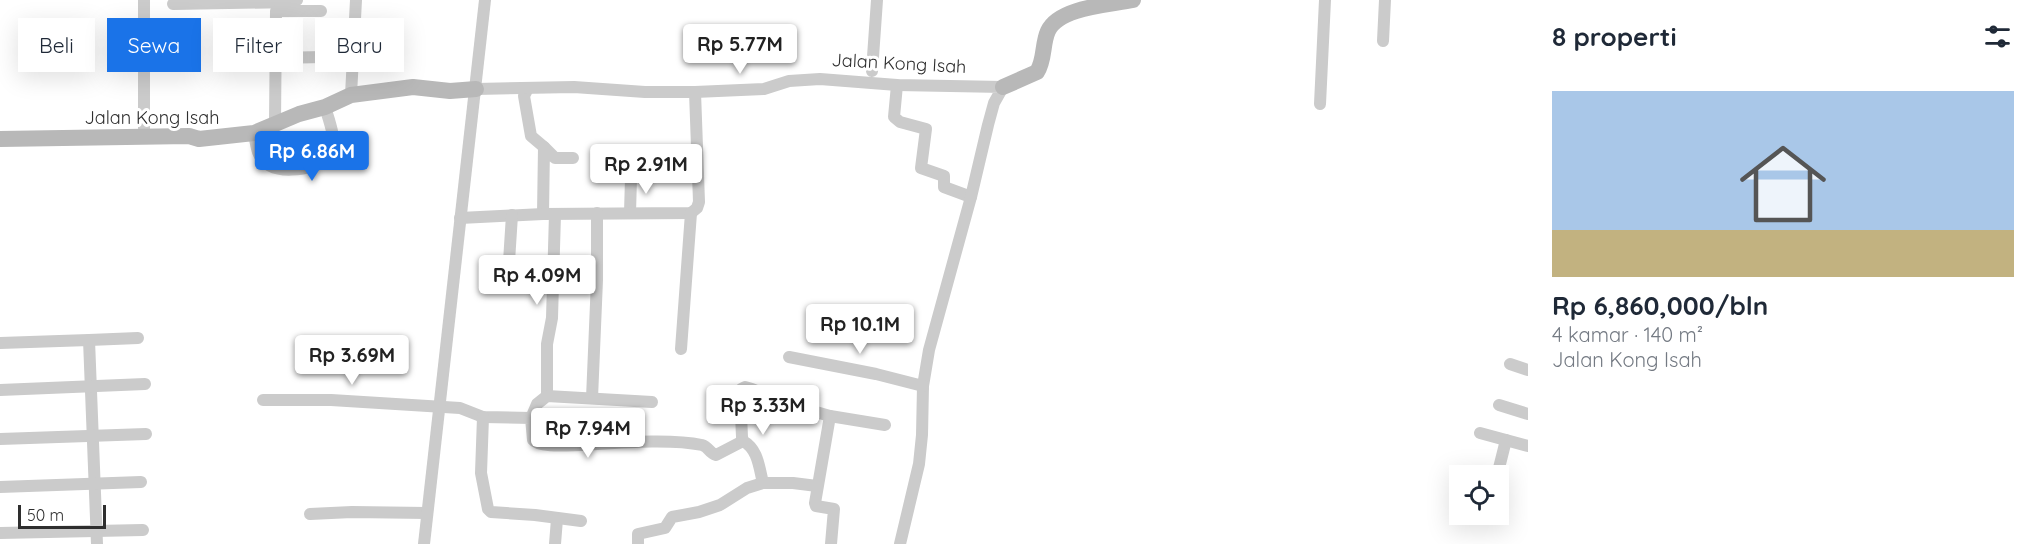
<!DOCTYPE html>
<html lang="id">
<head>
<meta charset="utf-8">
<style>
	body { margin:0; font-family:Quicksand,sans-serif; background:#f6f6f7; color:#1f2937; height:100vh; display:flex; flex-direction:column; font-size:22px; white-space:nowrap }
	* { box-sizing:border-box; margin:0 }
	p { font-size:20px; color:#747a83 }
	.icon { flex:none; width:33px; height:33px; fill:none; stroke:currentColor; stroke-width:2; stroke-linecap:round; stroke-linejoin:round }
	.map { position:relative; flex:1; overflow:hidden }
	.drawer { display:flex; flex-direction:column; background:#fff; width:510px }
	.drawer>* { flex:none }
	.banner { position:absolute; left:18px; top:18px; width:570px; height:54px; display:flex; gap:12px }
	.buttons { position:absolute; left:1449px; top:465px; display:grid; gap:12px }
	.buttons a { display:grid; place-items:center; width:60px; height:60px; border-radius:0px; background:#fff; box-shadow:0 6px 24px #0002; font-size:30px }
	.scale { position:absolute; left:18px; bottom:15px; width:88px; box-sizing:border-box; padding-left:6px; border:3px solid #2e2e2e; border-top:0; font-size:16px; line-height:21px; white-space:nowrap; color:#2e2e2e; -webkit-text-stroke:4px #fff; paint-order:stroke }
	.price { position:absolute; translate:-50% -51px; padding:0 14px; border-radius:6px; background:#fff; color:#222; font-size:20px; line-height:39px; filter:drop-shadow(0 2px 3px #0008) }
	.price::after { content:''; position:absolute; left:50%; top:36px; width:18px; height:14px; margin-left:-9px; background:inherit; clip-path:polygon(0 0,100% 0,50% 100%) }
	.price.selected { background:#1a73e8; color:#fff }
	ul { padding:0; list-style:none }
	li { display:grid; align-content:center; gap:12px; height:318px; padding:0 24px }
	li+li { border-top:2px solid #e0e1e3 }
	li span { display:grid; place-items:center; height:186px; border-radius:0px; color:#555 }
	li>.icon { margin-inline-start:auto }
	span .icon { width:108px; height:108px; fill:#fffc; stroke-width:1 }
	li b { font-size:26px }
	h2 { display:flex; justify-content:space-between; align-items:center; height:72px; padding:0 24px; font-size:26px }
	.chip { padding:0 21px; border-radius:0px; background:#fff; box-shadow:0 6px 24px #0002; font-size:21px; line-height:54px }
	.chip.selected { background:#1a73e8; color:#fff }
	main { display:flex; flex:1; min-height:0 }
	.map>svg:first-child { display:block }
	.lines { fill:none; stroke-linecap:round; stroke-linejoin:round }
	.street { stroke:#cbcbcb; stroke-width:12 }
	.secondary { stroke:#b8b8b8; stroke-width:16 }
	.labels { text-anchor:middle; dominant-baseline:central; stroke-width:6; stroke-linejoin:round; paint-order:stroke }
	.street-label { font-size:18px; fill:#2e2e2e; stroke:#fff }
</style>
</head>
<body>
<main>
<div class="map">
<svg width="1528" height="544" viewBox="0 0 1528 544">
	<rect width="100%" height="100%" fill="#fff"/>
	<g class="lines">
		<g class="street">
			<path d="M144 0V136"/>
			<path d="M173 4 293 2 297 0"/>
			<path d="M1383 41 1385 0"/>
			<path d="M276 58 323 57"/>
			<path d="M872 71 877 0"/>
			<path d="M897 85 894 117 900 122 926 129 921 168 944 176V187L971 197"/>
			<path d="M528 88 524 96 531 136 544 147"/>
			<path d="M476 89 574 87 645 92H695L764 89 789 81 820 79 897 85 1003 87 994 103 988 125 971 197 929 350 923 386 922 435 919 464 900 544"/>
			<path d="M351 95 356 0"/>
			<path d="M1320 104 1325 0"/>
			<path d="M275 124 276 11H321"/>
			<path d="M254 133C255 139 256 146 258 152 269 180 313 169 332 158 337 141 330 123 325 107"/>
			<path d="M630 213 631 178"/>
			<path d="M543 214 544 147 555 158H573"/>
			<path d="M460 218 543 214 691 213 697 208 699 202 695 92"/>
			<path d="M508 277 512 215"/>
			<path d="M89 340 138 338"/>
			<path d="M0 343 89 340 97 544"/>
			<path d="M681 349 691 213"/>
			<path d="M789 357 876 374 923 386"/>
			<path d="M1510 364 1528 370"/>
			<path d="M0 390 145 384"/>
			<path d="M547 396V344L552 318 555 214"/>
			<path d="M592 398 597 280V213"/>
			<path d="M263 400H331L460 408 483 417 531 418 533 440C539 448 571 445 582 445 616 443 669 438 702 445 709 447 709 453 716 455L743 441"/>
			<path d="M1499 405 1528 414"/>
			<path d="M483 417 481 473 488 509 491 512 535 515 581 521"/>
			<path d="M531 418 537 404 547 396 652 402"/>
			<path d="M1480 433 1528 446"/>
			<path d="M0 439 146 434"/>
			<path d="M1497 476 1506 440"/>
			<path d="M763 483C759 467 758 449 743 441L742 437 740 392 741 389 745 387 752 389 788 404 830 416"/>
			<path d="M0 487 141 482"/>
			<path d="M310 514 352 512 427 513"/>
			<path d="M0 533 143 530"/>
			<path d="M424 544 485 0"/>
			<path d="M555 544 557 519"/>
			<path d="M638 544V534L665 528 672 517 699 512 720 505 747 488 763 483H793L817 486"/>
			<path d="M831 544 834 509 816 506 815 503 830 416 885 425"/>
		</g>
		<g class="secondary">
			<path d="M1003 87 1037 72C1045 60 1042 44 1048 31 1059 7 1110 5 1133 0"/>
			<path d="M0 139 189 136 199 139 254 133 299 114 325 107 351 95 413 87 450 91 476 89"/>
		</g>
	</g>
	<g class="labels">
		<g class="street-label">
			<text transform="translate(899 63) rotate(3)">Jalan Kong Isah</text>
			<text x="152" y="117">Jalan Kong Isah</text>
		</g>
	</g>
</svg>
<div class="buttons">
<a><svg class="icon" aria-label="locate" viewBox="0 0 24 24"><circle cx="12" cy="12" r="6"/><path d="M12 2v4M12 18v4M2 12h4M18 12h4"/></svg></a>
</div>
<div class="scale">50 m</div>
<b class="price" style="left:740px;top:75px">Rp 5.77M</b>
<b class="price selected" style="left:312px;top:182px">Rp 6.86M</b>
<b class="price" style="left:646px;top:195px">Rp 2.91M</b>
<b class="price" style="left:537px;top:306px">Rp 4.09M</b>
<b class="price" style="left:860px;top:355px">Rp 10.1M</b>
<b class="price" style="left:352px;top:386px">Rp 3.69M</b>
<b class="price" style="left:763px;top:436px">Rp 3.33M</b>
<b class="price" style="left:588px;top:459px">Rp 7.94M</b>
<div class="banner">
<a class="chip">Beli</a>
<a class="chip selected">Sewa</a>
<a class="chip">Filter</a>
<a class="chip">Baru</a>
</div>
</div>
<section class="drawer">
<h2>8 properti<svg class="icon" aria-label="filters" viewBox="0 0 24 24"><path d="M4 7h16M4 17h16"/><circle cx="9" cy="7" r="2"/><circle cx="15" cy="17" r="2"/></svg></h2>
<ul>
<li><span style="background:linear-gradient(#a9c7e8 75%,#c2b280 0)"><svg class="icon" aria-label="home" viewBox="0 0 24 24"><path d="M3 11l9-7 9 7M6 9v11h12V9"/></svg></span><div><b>Rp 6,860,000/bln</b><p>4 kamar · 140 m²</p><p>Jalan Kong Isah</p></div></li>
</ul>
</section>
</main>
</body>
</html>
